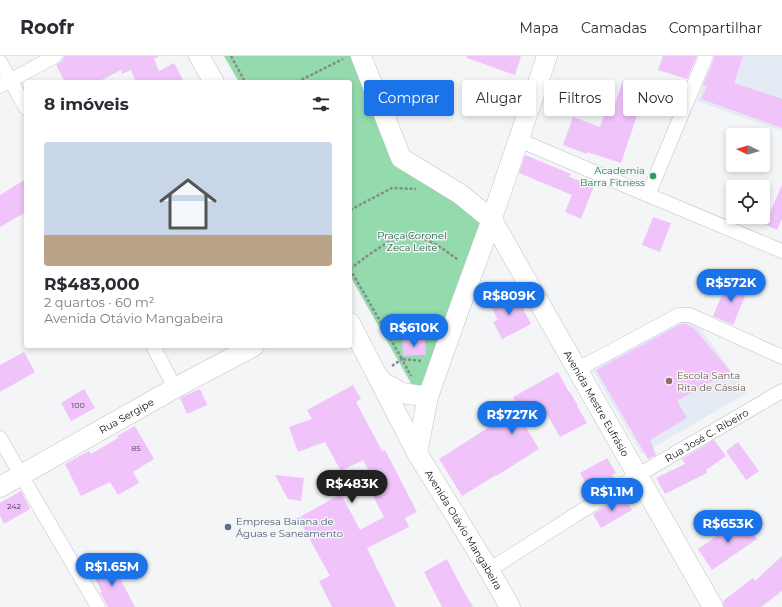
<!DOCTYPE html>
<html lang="pt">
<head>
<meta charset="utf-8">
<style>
	body { margin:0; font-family:Montserrat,sans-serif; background:#f7f7f7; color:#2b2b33; height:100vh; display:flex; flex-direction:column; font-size:15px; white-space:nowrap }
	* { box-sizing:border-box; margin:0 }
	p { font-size:13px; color:#7c7c81 }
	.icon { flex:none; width:22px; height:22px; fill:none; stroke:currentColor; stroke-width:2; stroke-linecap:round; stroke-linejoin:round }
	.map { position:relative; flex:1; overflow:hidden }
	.panel { position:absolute; left:24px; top:24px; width:328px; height:268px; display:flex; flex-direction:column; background:#fff; border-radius:4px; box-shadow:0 2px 6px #0003 }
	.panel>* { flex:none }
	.hud { position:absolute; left:364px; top:24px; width:358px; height:36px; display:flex; gap:8px }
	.needle { width:26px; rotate:275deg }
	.controls { position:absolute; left:726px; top:72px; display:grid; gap:8px }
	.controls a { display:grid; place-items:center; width:44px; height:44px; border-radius:4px; background:#fff; box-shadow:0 2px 6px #0003; font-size:20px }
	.price { position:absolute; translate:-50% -34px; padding:0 9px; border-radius:14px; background:#1a73e8; color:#fff; font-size:13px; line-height:26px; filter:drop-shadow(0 1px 2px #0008) }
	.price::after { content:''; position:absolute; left:50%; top:24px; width:12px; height:9px; margin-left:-6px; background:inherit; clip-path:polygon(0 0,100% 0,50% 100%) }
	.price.on { background:#222; color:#fff }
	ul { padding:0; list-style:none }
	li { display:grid; align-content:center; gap:8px; height:212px; padding:0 20px }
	li span { display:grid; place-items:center; height:124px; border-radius:4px; color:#555 }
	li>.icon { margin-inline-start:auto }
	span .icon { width:72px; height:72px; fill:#fffc; stroke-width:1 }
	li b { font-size:17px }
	h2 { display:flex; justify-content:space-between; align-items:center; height:48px; padding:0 20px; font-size:17px }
	.pill { padding:0 14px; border-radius:4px; background:#fff; box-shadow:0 2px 6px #0003; font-size:14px; line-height:36px }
	.pill.on { background:#1a73e8; color:#fff }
	header { display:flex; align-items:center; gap:24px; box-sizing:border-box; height:56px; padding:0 20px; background:#fff; border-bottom:1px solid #e1e1e2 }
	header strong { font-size:19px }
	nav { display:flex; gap:22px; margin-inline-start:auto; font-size:14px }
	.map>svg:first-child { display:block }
	.built { fill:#e4ebf4 }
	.green { fill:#93daac }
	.building { fill:#f0c3fa }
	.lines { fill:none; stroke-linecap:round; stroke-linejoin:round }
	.street-casing { stroke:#c0c2c4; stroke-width:15 }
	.secondary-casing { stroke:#c0c2c4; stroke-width:21 }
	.path { stroke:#88898b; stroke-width:2.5; stroke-dasharray:3 2; stroke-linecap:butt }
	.street { stroke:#fff; stroke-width:14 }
	.secondary { stroke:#fff; stroke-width:20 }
	.leisure-dot { fill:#2e9e5b; stroke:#f3f5f7; stroke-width:1.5 }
	.education-dot { fill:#8d6e63; stroke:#f3f5f7; stroke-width:1.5 }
	.service-dot { fill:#5c6f8a; stroke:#f3f5f7; stroke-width:1.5 }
	.labels { text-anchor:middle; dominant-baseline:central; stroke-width:3; stroke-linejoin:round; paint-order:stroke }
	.number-label { font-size:8px; fill:#473d4b }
	.leisure-label { font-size:10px; fill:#27864d; stroke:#f3f5f7; text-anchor:end }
	.park-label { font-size:10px; fill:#24603e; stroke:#f3f5f7 }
	.education-label { font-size:10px; fill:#785e54; stroke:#f3f5f7; text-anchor:start }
	.street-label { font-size:10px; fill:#0f1011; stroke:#f3f5f7 }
	.service-label { font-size:10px; fill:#4e5e75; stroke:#f3f5f7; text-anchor:start }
</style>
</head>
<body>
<header>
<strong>Roofr</strong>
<nav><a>Mapa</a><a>Camadas</a><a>Compartilhar</a></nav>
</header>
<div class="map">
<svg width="782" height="551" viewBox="0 0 782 551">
	<rect width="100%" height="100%" fill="#f3f5f7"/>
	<g class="built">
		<path d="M715 0H782V75L697 45Z"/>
		<path d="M681 262 699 270 747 337 642 398 592 313Z"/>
	</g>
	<path class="green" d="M224 0H357L398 103 483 154 482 178 428 330 412 329 350 220V26H239Z"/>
	<g class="building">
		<path d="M64 0H159L154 3 159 15 174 7 184 26H136L131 14 122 18 121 14 98 26H65L56 9 62 5Z"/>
		<path d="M467 0H521L515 19 467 2Z"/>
		<path d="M663 0H697L687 23 658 14Z"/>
		<path d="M714 0H743L734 27 782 43V72L701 43 707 30 703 29 714 3Z"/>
		<path d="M623 25 646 33 621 107 587 96V98L563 89 573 61 600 71 606 54 612 56Z"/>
		<path d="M525 99 571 118 569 121 594 130 581 163 565 156 572 139 519 117Z"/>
		<path d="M26 123V156L0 171V139Z"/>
		<path d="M782 129V163L777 174 765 168Z"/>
		<path d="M653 161 671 167 660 196 642 189Z"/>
		<path d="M728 225 748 233 733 269 713 260Z"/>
		<path d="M513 236 521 251H522L531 268 502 283 493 266 498 264 490 249Z"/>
		<path d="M681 268H685L694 272 730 315 677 345 687 362 650 384 656 399 648 403 596 314Z"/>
		<path d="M425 283 426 299 403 300 402 284Z"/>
		<path d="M24 296 35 316 0 336V309Z"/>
		<path d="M558 316 569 336H570L578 350H577L587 367 560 381 541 348 519 360 539 393 496 420V419L462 440 439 403 494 368 491 363 516 346 513 341Z"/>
		<path d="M353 329 361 343 356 346 382 395 385 394 417 456 405 462 409 471 367 492 396 551H332L319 525 330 520 298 462 341 438 360 474 384 461 370 434 377 430 363 404 341 415 325 386 298 396 289 371 312 363 307 354Z"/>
		<path d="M84 333 95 352 71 365 61 347Z"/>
		<path d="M200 333 207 349 187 358 180 342Z"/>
		<path d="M135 370 154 403 133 416 139 427 118 439 110 426 81 440 65 408 89 395 91 398 118 382 117 380Z"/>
		<path d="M714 384 726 400 706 414 707 417 665 438 656 422 685 408 682 403Z"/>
		<path d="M738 386 759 415 746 424 726 395Z"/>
		<path d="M607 402 616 417 612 419 615 424 592 438 580 417Z"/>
		<path d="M275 419 304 422 301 445 288 443Z"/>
		<path d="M21 435 30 453 4 468 0 460V447Z"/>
		<path d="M623 439 632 454 601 472 593 458Z"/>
		<path d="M743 462 757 483 712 514 698 493Z"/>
		<path d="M782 500V535L761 551H724L723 545 753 522 755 525Z"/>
		<path d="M447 503 463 534 473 551H442L424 516Z"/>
		<path d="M112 505 126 534 135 551H108L100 536H102L91 515Z"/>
	</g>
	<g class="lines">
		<defs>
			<g id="street">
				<path d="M0 6 26 52"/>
				<path d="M0 30 55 0"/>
				<path d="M519 84 648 139 782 195"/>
				<path d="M648 139 706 0"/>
				<path d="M153 290 175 332"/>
				<path d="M578 313 679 259H690L782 301"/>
				<path d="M0 382 21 419 98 551"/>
				<path id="s1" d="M489 514 638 419 782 335"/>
			</g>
			<g id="secondary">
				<path d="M199 0 214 26"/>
				<path id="s2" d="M361 0 401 102 460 138 492 164 713 551"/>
				<path id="s3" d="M350 267 417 397 489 514 510 551"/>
				<path d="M379 322 384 327 402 337 428 341"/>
				<path d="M417 397 428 341 458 256 488 174 547 0"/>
				<path id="s4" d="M0 431 175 332 254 290"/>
			</g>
		</defs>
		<use href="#street" class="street-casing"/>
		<use href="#secondary" class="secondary-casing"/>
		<g class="path">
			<path d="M231 0 245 26"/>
			<path d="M297 26 343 3"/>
			<path d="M350 154 392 132 416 133"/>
			<path d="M350 213 402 303 422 305"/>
			<path d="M350 213C363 203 391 181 405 180 424 178 444 193 458 204"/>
			<path d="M392 310 402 303 411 320"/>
		</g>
		<use href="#street" class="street"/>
		<use href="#secondary" class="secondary"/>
	</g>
	<circle class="leisure-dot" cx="653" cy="120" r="4"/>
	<circle class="education-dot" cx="669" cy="325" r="4"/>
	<circle class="service-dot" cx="228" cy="471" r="4"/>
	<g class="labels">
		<g class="number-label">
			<text x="78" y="349">100</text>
			<text x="136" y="392">85</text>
			<text x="14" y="450">242</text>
		</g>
		<g class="leisure-label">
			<text x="645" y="114">Academia<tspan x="645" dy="12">Barra Fitness</tspan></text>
		</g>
		<g class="park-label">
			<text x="412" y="179">Praça Coronel<tspan x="412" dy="12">Zeca Leite</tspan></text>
		</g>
		<g class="education-label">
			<text x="677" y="319">Escola Santa<tspan x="677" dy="12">Rita de Cássia</tspan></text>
		</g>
		<g class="street-label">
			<text stroke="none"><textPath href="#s2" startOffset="431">Avenida Mestre Eufrásio</textPath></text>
			<text stroke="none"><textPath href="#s4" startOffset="145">Rua Sergipe</textPath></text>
			<text stroke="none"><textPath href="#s1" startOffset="256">Rua José C. Ribeiro</textPath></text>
			<text stroke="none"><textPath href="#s3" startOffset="236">Avenida Otávio Mangabeira</textPath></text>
		</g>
		<g class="service-label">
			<text x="236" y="465">Empresa Baiana de<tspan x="236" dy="12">Águas e Saneamento</tspan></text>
		</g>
	</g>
</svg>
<div class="controls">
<a><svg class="needle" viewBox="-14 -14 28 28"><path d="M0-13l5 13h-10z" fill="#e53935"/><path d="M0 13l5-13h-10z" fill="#7c7c81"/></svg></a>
<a><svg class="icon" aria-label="locate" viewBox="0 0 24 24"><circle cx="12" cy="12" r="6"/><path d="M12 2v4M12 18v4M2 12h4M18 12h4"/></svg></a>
</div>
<b class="price" style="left:731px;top:247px">R$572K</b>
<b class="price" style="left:509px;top:260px">R$809K</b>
<b class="price" style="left:414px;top:292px">R$610K</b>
<b class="price" style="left:512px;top:379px">R$727K</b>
<b class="price on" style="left:352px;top:448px">R$483K</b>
<b class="price" style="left:612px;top:456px">R$1.1M</b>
<b class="price" style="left:728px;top:488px">R$653K</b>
<b class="price" style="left:112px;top:531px">R$1.65M</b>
<div class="hud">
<a class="pill on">Comprar</a>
<a class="pill">Alugar</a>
<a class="pill">Filtros</a>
<a class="pill">Novo</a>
</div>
<section class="panel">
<h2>8 imóveis<svg class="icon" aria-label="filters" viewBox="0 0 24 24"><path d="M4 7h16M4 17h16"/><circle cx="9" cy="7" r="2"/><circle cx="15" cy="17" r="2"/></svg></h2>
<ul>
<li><span style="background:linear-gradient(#c9d6e8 75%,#b9a48a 0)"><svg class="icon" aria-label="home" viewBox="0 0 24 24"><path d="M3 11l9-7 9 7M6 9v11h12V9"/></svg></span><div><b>R$483,000</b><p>2 quartos · 60 m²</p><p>Avenida Otávio Mangabeira</p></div></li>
</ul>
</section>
</div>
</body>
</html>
